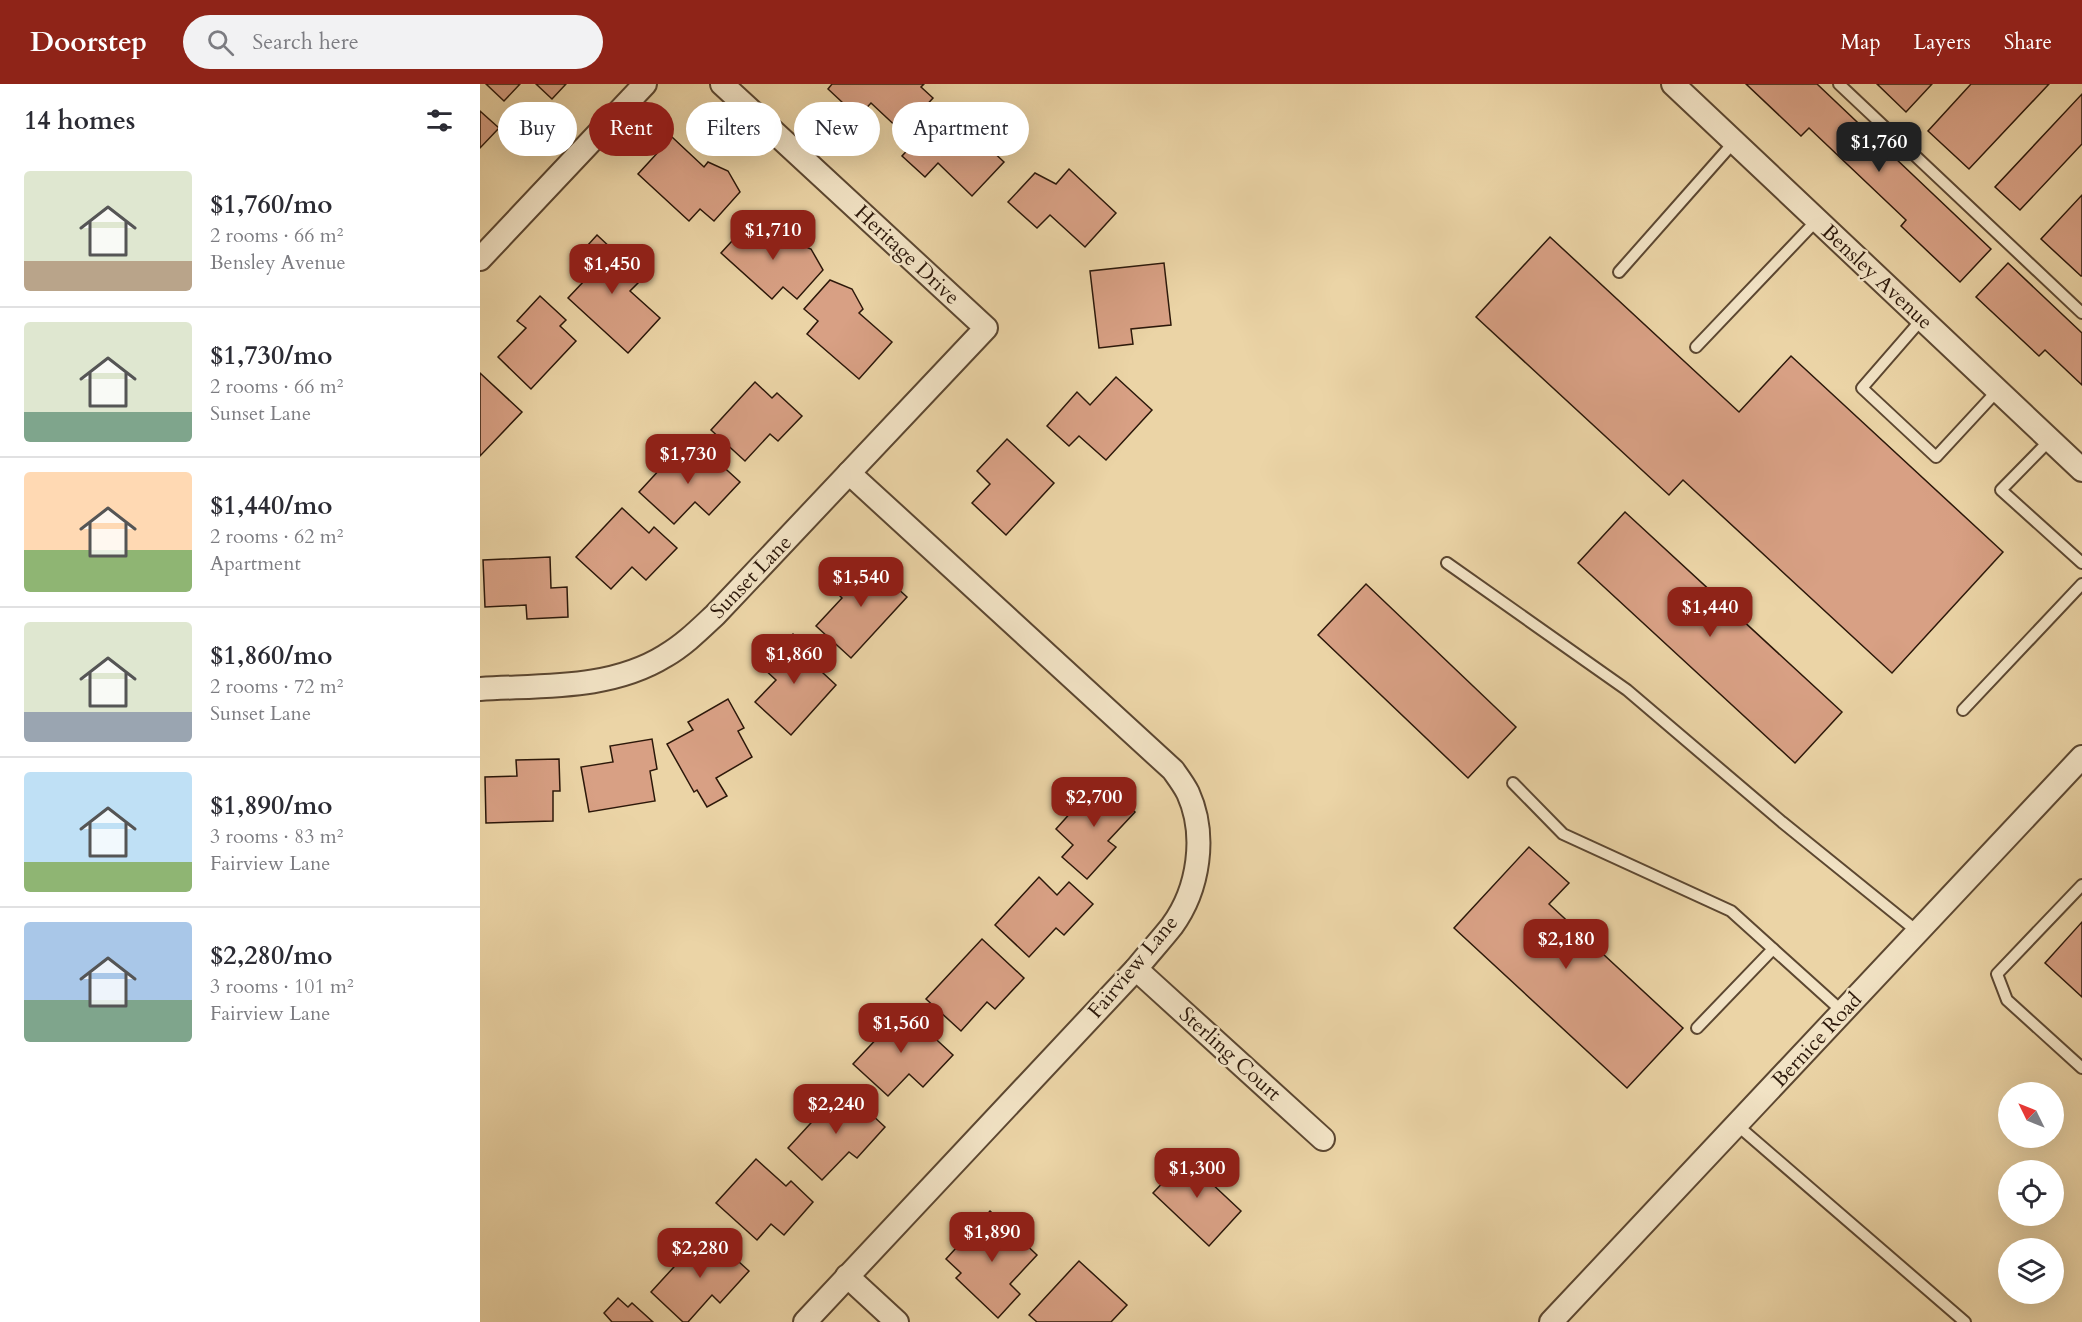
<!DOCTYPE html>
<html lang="en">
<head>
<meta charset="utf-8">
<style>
	body { margin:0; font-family:Cardo,serif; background:#f2f2f3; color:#2b2b33; height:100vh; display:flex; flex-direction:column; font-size:22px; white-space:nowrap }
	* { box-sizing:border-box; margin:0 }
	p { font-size:20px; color:#7c7c81 }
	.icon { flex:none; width:33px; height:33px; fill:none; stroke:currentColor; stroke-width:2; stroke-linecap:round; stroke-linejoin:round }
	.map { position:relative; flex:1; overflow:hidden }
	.drawer { display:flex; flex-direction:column; background:#fff; width:480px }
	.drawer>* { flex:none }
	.guide { position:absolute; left:18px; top:18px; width:570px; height:54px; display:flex; gap:12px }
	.needle { width:39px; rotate:313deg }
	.tools { position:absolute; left:1518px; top:998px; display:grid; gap:12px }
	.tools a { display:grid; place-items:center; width:66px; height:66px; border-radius:50%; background:#fff; box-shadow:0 6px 24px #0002; font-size:30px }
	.price { position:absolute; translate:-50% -51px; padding:0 14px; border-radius:12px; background:#8f2418; color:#fff; font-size:20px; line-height:39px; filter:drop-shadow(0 2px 3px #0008) }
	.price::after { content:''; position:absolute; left:50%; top:36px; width:18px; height:14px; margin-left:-9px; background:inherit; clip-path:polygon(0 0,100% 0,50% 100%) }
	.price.selected { background:#222; color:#fff }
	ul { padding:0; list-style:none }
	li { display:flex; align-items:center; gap:18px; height:150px; padding:0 24px }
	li+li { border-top:2px solid #e1e1e2 }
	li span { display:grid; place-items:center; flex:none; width:168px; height:120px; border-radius:6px; color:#555 }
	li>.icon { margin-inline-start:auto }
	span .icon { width:72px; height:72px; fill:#fffc; stroke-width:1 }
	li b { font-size:26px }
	h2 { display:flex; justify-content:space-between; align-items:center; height:72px; padding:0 24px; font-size:26px }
	.pill { padding:0 21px; border-radius:27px; background:#fff; box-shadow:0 6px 24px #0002; font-size:21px; line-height:54px }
	.pill.selected { background:#8f2418; color:#fff }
	header { display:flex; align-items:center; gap:36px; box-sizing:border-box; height:84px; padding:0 30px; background:#8f2418; color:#fff }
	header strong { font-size:28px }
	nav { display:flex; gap:33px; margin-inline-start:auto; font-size:21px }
	.search { width:420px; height:54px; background:#f2f2f3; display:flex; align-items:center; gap:15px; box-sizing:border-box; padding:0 21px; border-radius:33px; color:#7c7c81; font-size:22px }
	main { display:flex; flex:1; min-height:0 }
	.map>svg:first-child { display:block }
	.building { fill:#d8a084; stroke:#2c180a; stroke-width:1.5 }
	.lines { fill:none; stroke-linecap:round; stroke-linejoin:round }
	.service-casing { stroke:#5c4731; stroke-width:14 }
	.minor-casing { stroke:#5c4731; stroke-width:26 }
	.service { stroke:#f2e3c5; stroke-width:10 }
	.minor { stroke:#f2e3c5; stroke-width:22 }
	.labels { text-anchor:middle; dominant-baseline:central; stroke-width:5; stroke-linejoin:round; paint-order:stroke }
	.street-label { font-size:21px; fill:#2c180a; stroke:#f2e3c5 }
</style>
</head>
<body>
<header>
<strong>Doorstep</strong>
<div class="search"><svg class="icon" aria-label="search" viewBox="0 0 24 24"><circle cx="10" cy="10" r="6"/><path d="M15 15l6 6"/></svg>Search here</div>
<nav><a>Map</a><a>Layers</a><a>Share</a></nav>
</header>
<main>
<section class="drawer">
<h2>14 homes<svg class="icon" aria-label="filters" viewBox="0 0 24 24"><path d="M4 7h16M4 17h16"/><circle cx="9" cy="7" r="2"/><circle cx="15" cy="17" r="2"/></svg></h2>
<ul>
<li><span style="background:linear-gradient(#dfe7d0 75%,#b9a48a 0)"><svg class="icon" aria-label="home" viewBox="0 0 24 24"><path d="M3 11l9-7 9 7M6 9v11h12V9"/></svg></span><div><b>$1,760/mo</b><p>2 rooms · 66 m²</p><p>Bensley Avenue</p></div></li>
<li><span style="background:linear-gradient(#dfe7d0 75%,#7fa58c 0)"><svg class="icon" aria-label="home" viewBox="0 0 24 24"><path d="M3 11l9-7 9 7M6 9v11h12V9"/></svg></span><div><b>$1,730/mo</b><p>2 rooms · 66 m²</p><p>Sunset Lane</p></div></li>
<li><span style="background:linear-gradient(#ffd9b3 65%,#8fb573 0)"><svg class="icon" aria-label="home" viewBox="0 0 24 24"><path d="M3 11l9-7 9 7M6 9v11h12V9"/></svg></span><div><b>$1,440/mo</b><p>2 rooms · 62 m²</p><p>Apartment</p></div></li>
<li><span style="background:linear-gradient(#dfe7d0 75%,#9aa5b1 0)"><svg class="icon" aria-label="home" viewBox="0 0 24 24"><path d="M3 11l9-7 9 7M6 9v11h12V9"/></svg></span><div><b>$1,860/mo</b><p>2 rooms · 72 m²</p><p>Sunset Lane</p></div></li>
<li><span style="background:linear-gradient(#bfe0f5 75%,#8fb573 0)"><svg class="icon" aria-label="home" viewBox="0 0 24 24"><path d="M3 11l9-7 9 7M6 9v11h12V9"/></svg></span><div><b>$1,890/mo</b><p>3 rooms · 83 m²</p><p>Fairview Lane</p></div></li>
<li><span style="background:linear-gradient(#a9c7e8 65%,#7fa58c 0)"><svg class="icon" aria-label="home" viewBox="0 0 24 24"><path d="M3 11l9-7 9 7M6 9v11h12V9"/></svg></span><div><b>$2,280/mo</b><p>3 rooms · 101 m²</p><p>Fairview Lane</p></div></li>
</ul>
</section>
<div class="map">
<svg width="1602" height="1238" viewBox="0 0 1602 1238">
	<rect width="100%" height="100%" fill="#ebd4a6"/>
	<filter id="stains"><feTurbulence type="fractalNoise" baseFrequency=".00333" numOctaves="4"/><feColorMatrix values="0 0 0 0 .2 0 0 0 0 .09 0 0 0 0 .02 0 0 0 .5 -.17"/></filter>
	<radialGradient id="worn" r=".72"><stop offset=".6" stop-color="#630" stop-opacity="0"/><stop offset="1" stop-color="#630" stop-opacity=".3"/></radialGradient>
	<g class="building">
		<path d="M6 0H40L24 17Z"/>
		<path d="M56 0H86L72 15Z"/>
		<path d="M352 0H444L441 3 453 14 422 48 391 19 378 33 348 5Z"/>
		<path d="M1266 0H1337L1511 165 1480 198 1421 142 1426 136 1329 44 1321 52Z"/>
		<path d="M1397 0H1452L1426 28Z"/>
		<path d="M1491 0H1569L1489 85 1448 47Z"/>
		<path d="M1602 10V60L1540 126 1515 103Z"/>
		<path d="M0 27 19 44 0 64Z"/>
		<path d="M477 34 524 78 492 112 458 79 445 93 422 72 450 42 461 52Z"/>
		<path d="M192 53 224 83 228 78 248 87 260 108 234 137 220 125 209 137 158 90Z"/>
		<path d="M589 85 636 129 605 163 570 131 557 144 528 118 555 89 576 100Z"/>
		<path d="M1602 111V192H1601L1561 155Z"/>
		<path d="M275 132 307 162 311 157 331 165 343 186 317 215 303 203 292 215 241 169Z"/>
		<path d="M117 151 163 194 150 207 180 234 148 269 88 214 105 196 97 188 105 180 97 173Z"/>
		<path d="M1070 153 1259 328 1311 272 1523 468 1412 589 1203 396 1189 411 996 233Z"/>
		<path d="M684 179 691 241 651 245 653 260 619 264 610 187Z"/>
		<path d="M1528 179 1602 249V301L1565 266 1559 272 1496 213Z"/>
		<path d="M350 196 372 205 383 225 379 229 412 258 379 295 327 250 338 237 324 225Z"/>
		<path d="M60 212 86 236 80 242 96 257 51 305 18 273 46 244 37 237Z"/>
		<path d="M0 289 42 328 0 372Z"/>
		<path d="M636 293 672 326 626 376 599 352 589 362 567 342 597 308 610 321Z"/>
		<path d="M275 298 292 314 297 309 322 332 298 357 290 350 265 377 231 346Z"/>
		<path d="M527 355 574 399 526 451 492 419 510 400 497 387Z"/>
		<path d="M205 358 232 383 237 377 260 398 229 431 215 418 194 440 159 408Z"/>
		<path d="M142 424 169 449 174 443 197 464 166 496 152 483 131 505 96 473Z"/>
		<path d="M1145 428 1362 628 1315 679 1098 479Z"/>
		<path d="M70 473 71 504 87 503 88 533 47 535 46 521 5 523 3 476Z"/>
		<path d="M384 474 427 513 371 574 336 542 362 514 355 507Z"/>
		<path d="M886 500 1036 643 988 694 838 551Z"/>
		<path d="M313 550 335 570 329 576 356 601 311 651 275 618 296 596 282 583Z"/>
		<path d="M248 615 264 644 258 647 272 673 236 694 247 712 227 723 217 706 214 708 187 660 213 646 208 638Z"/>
		<path d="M172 655 177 685 170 687 175 717 109 728 101 683 133 678 130 662Z"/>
		<path d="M79 675 80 707H73V737L6 739 5 693 37 692 36 676Z"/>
		<path d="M620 696 655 728 628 757 636 763 607 795 582 773 593 761 576 745Z"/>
		<path d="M1049 763 1089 799 1069 820 1203 944 1147 1004 974 844Z"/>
		<path d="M559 793 577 811 589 798 613 820 584 851 576 844 549 873 515 841Z"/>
		<path d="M1602 838V913L1565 879Z"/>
		<path d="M502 855 544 894 515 925 507 918 481 947 446 915Z"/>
		<path d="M412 923 441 950 445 945 473 971 443 1003 429 990 408 1012 373 980 401 950 393 943Z"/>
		<path d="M363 1004 405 1043 377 1074 369 1068 342 1096 308 1064Z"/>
		<path d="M710 1070 726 1076 734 1092 729 1097 761 1127 729 1162 673 1109Z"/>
		<path d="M276 1075 306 1102 311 1097 333 1118 304 1151 291 1140 277 1156 236 1119Z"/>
		<path d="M510 1127 557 1171 530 1200 540 1210 518 1234 476 1194 481 1189 466 1175Z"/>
		<path d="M226 1148 269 1187 240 1219 232 1211 208 1238H203L171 1208Z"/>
		<path d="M599 1177 647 1221 631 1238H557L549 1231Z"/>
		<path d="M138 1214 148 1223 152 1219 173 1238H132L124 1229Z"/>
	</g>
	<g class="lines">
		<defs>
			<g id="service">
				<path d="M1359 0 1602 229"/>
				<path d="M1139 188 1254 58"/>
				<path d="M1442 235 1382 304 1456 373 1518 306"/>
				<path d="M1216 263 1337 136"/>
				<path d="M1570 356 1521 406 1602 479"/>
				<path d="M967 479 1147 606 1302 738 1438 848"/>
				<path d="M1483 626 1602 500"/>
				<path d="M1033 699 1083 750 1251 827 1363 928"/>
				<path d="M1602 801 1517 890 1527 916 1602 984"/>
				<path d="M1217 944 1293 865"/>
				<path d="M1257 1041 1485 1238"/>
			</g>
			<g id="minor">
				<path d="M1193 0 1602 386"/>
				<path d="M0 175 165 0"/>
				<path d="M0 605C62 601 130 606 185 572 204 561 219 546 235 531L506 244 242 0"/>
				<path d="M656 885 843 1055"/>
				<path d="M367 1192 417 1238"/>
				<path d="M325 1238 656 885C668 870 681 856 692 842 719 805 727 751 708 709 704 701 698 693 693 686L369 389"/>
				<path d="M1071 1238 1602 673"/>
			</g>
		</defs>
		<use href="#service" class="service-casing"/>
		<use href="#minor" class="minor-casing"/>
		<use href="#service" class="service"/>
		<use href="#minor" class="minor"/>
	</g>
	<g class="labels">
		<g class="street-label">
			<text transform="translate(427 171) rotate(43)">Heritage Drive</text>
			<text transform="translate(1397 193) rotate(43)">Bensley Avenue</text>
			<text transform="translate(271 493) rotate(-46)">Sunset Lane</text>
			<text transform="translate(653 883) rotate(-50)">Fairview Lane</text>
			<text transform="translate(1337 956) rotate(-47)">Bernice Road</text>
			<text transform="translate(750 970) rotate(42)">Sterling Court</text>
		</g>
	</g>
	<rect width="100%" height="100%" filter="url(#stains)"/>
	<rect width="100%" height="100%" fill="url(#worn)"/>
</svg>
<div class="tools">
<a><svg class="needle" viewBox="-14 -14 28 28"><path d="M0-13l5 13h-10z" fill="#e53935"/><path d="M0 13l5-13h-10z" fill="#7c7c81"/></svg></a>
<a><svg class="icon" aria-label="locate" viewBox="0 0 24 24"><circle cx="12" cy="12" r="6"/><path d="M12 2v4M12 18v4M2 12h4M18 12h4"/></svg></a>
<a><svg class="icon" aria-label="layers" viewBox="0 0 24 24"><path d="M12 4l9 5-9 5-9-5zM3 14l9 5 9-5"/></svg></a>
</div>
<b class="price selected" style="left:1399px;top:89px">$1,760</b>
<b class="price" style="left:293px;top:177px">$1,710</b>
<b class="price" style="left:132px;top:211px">$1,450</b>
<b class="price" style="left:208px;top:401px">$1,730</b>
<b class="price" style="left:381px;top:524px">$1,540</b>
<b class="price" style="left:1230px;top:554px">$1,440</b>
<b class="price" style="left:314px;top:601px">$1,860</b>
<b class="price" style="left:614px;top:744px">$2,700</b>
<b class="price" style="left:1086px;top:886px">$2,180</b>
<b class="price" style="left:421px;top:970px">$1,560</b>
<b class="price" style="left:356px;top:1051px">$2,240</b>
<b class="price" style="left:717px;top:1115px">$1,300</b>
<b class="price" style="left:512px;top:1179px">$1,890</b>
<b class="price" style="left:220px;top:1195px">$2,280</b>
<div class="guide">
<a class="pill">Buy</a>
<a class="pill selected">Rent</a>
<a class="pill">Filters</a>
<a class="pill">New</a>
<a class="pill">Apartment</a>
</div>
</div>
</main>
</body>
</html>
